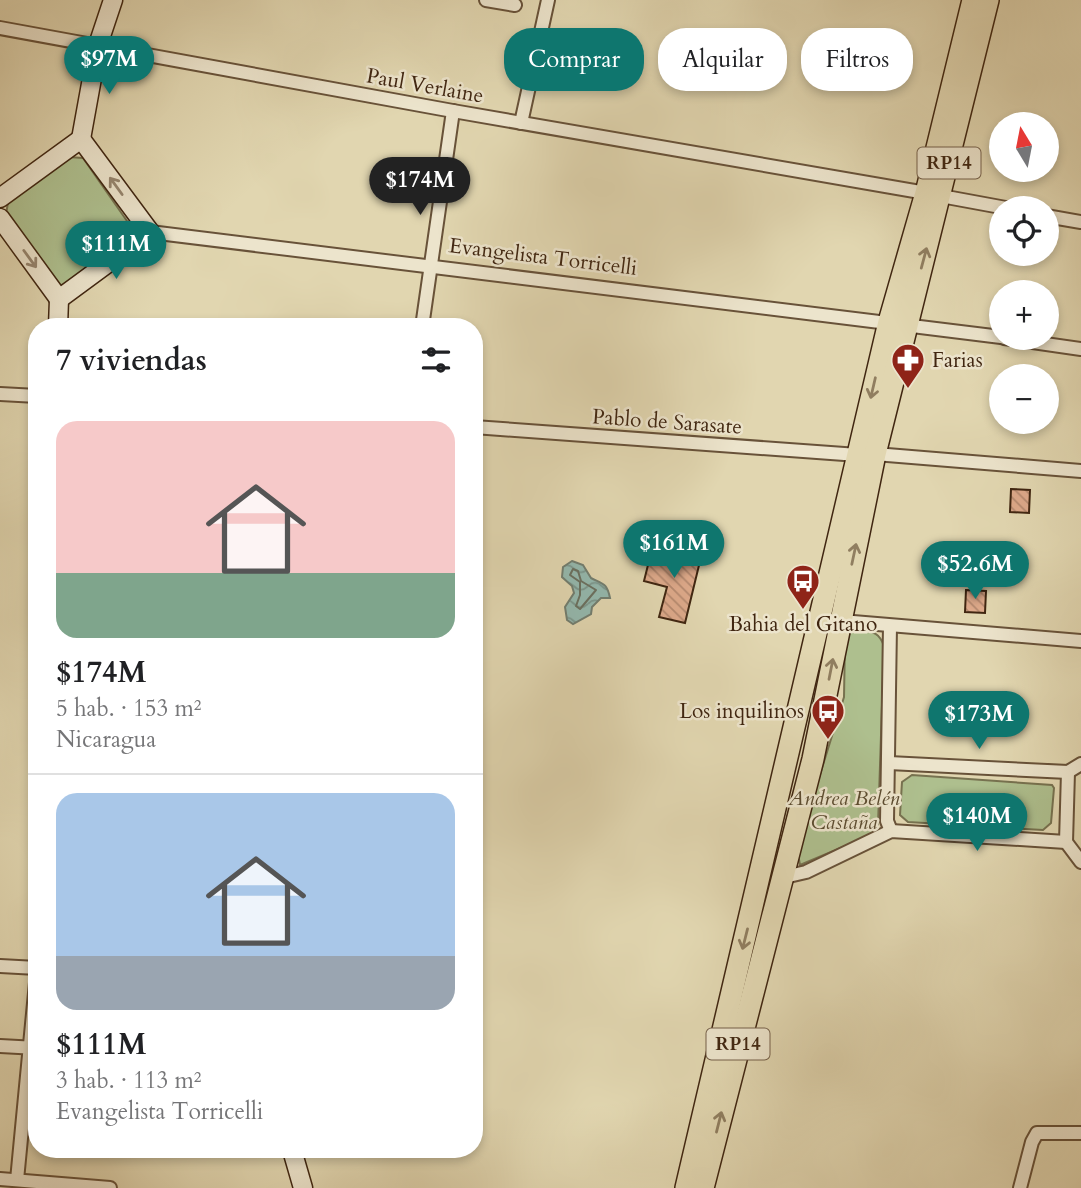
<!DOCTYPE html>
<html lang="es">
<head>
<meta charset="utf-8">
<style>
	body { margin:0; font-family:Cardo,serif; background:#f2f2f2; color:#202124; height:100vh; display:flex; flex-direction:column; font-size:26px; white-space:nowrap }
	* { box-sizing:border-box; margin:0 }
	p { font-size:23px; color:#757577 }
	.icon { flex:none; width:38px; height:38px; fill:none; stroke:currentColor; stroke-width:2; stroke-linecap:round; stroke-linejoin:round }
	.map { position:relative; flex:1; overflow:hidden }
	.sheet { position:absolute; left:28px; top:318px; width:455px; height:840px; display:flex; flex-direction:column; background:#fff; border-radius:28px; box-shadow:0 4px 10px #0003 }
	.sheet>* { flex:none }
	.hud { position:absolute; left:504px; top:28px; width:471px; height:63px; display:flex; gap:14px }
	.needle { width:46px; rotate:350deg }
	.controls { position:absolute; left:989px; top:112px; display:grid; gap:14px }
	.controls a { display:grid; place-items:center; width:70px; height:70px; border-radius:50%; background:#fff; box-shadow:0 4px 10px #0003; font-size:35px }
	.price { position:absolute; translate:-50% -60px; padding:0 16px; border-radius:24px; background:#0f766e; color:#fff; font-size:23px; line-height:46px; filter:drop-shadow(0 2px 4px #0008) }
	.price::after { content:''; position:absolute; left:50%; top:42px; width:21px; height:16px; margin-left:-10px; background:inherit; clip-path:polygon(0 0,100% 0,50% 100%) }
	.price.on { background:#222; color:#fff }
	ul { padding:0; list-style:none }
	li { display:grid; align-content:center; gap:14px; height:371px; padding:0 28px }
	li+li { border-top:2px solid #e0e0e0 }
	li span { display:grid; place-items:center; height:217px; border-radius:21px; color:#555 }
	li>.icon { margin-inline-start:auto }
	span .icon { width:126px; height:126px; fill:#fffc; stroke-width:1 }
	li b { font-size:30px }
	h2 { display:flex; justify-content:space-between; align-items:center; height:84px; padding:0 28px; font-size:30px }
	.tag { padding:0 24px; border-radius:28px; background:#fff; box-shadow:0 4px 10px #0003; font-size:24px; line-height:63px }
	.tag.on { background:#0f766e; color:#fff }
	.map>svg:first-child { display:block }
	.park { fill:#aebf8e; stroke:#777250; stroke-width:2 }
	.water { fill:url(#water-waves); stroke:#727e70; stroke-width:2 }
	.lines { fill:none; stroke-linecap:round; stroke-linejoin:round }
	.shore { stroke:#6a7060; stroke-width:2 }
	.building { fill:url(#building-back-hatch); stroke:#402611; stroke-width:2 }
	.street-casing { stroke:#685239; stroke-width:16 }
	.secondary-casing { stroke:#402611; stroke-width:21 }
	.primary-casing { stroke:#402611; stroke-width:24 }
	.street { stroke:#ece4cc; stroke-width:12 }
	.secondary { stroke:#ece4cc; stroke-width:18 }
	.primary { stroke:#e1d6b0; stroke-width:21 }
	.oneway { stroke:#96856e }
	.oneway2 { stroke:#907e60 }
	.labels { text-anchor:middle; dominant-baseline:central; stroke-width:5; stroke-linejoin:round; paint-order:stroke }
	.shield { fill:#ece4cc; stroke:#745f49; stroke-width:2 }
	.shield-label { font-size:19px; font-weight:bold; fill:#402611 }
	.street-label { font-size:21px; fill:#402611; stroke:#ece4cc }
	.poi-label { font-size:21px; fill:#402611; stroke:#ece4cc; text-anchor:start }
	.park-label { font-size:21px; font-style:italic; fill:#5c4c30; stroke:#ece4cc }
</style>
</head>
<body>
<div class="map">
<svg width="1081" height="1188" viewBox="0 0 1081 1188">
	<defs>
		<pattern id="water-waves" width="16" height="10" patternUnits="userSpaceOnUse" patternTransform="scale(1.75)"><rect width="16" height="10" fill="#94b9af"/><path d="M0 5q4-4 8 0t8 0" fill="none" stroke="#7a968d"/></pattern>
		<pattern id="building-back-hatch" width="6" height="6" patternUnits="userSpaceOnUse" patternTransform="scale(1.75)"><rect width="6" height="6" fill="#dda98a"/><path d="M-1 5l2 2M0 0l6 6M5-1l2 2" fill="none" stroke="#b5896f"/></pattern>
	</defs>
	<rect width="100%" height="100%" fill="#e1d6b0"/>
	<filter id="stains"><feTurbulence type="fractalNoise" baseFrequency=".00286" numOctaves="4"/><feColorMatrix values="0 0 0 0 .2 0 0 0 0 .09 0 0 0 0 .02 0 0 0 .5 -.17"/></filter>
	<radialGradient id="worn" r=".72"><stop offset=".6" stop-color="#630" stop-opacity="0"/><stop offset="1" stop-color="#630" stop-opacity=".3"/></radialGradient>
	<g class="park">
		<path d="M68 157 83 158 127 221V235L68 285H57L6 215 8 202Z"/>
		<path d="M859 630C873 632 879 632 884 646L878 825 874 834 800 865 797 849 844 697 845 640 851 632Z"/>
		<path d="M912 775 1052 785 1054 788 1051 823 1043 830 908 822 900 815 902 782Z"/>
	</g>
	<path class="water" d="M572 561 583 565 591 578C603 584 607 583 610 598H601L592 607 591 614 573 624 567 620 565 607 574 593 572 586 562 577 563 567Z"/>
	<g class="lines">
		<path class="shore" d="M573 569 578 571 581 581 596 590 580 609 576 606 580 595V582L570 575Z"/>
	</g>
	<g class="building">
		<path d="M1011 489 1030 490 1029 513 1010 512Z"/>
		<path d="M653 545 701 557 685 623 659 617 667 587 644 581Z"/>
		<path d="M966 590 986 591 985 613 965 612Z"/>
	</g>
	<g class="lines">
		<defs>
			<g id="street">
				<path d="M486 0 515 5"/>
				<path d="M0 28 453 111 926 193"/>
				<path d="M521 123 548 0"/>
				<path d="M941 196 1006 208"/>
				<path d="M1046 216 1081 222"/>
				<path d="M150 232 1001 337"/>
				<path d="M422 327 453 111"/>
				<path d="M1004 338 1081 349"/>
				<path d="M0 394 37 396"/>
				<path d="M474 427 858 455"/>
				<path d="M875 454 1081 471"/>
				<path d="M841 621 1081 641"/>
				<path d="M890 626 887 821 891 831"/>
				<path d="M889 763 1068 772 1081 764"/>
				<path d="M1068 772 1066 842 1081 862"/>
				<path d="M780 878 806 872 891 831 1066 842"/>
				<path d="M0 966 37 968"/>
				<path d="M0 1046 37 1048"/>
				<path d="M0 1179 110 1188"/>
				<path d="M17 1180 37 972"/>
				<path d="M1020 1188 1032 1142 1037 1133H1081"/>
			</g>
			<g id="secondary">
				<path d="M81 139 98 45 113 0"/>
				<path d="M0 198 81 139"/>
				<path d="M0 218 59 299"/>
				<path d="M59 299 150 232 81 139"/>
				<path d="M58 327 59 299"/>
				<path d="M292 1150 303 1188"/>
			</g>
			<g id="primary">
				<path d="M686 1188 889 322 926 193 973 0"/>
				<path d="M703 1188 813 759 875 454 988 0"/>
			</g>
		</defs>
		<use href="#street" class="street-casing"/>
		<use href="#secondary" class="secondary-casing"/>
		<use href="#primary" class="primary-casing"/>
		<use href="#street" class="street"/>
		<use href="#secondary" class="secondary"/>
		<use href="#primary" class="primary"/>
	</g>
	<defs><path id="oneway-shaft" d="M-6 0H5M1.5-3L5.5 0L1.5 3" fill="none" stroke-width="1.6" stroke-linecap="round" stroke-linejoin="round" transform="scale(1.75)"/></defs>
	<g class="oneway">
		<use href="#oneway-shaft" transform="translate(116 186) rotate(-126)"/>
		<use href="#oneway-shaft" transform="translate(30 259) rotate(54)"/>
	</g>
	<g class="oneway2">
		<use href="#oneway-shaft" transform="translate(924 258) rotate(-75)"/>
		<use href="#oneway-shaft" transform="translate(873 388) rotate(103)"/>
		<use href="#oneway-shaft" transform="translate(854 554) rotate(-78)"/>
		<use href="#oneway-shaft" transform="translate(831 669) rotate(-79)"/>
		<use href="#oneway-shaft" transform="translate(745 939) rotate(104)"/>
		<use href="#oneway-shaft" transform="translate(719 1122) rotate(-76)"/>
	</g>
	<defs>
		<symbol id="pharmacy-pin" viewBox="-11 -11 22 30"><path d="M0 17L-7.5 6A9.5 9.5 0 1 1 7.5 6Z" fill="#8f2418" stroke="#ece4cc"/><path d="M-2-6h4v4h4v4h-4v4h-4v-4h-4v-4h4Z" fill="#fff"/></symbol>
		<symbol id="bus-pin" viewBox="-11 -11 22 30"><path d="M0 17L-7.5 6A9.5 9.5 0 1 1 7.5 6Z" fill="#8f2418" stroke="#ece4cc"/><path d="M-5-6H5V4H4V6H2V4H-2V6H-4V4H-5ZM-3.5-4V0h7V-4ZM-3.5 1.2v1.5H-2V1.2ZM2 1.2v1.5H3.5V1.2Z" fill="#fff"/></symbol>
	</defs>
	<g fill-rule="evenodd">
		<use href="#pharmacy-pin" x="889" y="341" width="38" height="52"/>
		<use href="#bus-pin" x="784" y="562" width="38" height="52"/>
		<use href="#bus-pin" x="809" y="692" width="38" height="52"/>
	</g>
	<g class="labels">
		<g class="shield">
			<rect x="917.5" y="147.5" width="63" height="31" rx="5"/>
			<rect x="706.5" y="1028.5" width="63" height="31" rx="5"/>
		</g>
		<g class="shield-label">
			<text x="949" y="163">RP14</text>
			<text x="738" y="1044">RP14</text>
		</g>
		<g class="street-label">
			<text transform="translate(425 86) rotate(10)">Paul Verlaine</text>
			<text transform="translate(543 257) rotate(7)">Evangelista Torricelli</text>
			<text transform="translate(667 422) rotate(4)">Pablo de Sarasate</text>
		</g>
		<g class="poi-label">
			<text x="932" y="360">Farias</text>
			<text x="803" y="624" text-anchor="middle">Bahia del Gitano</text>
			<text x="804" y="711" text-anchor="end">Los inquilinos</text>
		</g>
		<g class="park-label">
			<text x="844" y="798">Andrea Belén<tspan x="844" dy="24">Castaña</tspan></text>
		</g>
	</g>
	<rect width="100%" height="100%" filter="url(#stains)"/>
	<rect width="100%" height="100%" fill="url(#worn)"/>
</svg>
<div class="controls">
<a><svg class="needle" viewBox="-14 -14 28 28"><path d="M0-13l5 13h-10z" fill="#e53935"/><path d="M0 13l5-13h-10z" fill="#757577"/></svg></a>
<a><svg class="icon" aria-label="locate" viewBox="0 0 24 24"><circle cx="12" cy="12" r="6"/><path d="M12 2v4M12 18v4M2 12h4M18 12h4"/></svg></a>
<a>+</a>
<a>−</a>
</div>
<b class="price" style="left:109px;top:96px">$97M</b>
<b class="price on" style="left:420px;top:217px">$174M</b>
<b class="price" style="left:116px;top:281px">$111M</b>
<b class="price" style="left:674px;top:580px">$161M</b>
<b class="price" style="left:975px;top:601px">$52.6M</b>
<b class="price" style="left:979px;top:751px">$173M</b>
<b class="price" style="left:977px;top:853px">$140M</b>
<div class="hud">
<a class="tag on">Comprar</a>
<a class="tag">Alquilar</a>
<a class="tag">Filtros</a>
</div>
<section class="sheet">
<h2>7 viviendas<svg class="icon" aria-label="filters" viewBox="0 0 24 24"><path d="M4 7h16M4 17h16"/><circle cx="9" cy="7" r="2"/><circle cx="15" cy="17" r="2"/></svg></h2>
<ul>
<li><span style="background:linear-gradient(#f6c9c9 70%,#7fa58c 0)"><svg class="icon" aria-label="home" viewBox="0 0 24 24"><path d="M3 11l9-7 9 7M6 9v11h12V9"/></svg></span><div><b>$174M</b><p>5 hab. · 153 m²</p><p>Nicaragua</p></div></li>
<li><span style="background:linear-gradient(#a9c7e8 75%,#9aa5b1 0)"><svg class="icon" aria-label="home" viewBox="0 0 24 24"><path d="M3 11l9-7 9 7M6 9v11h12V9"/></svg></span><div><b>$111M</b><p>3 hab. · 113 m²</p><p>Evangelista Torricelli</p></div></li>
</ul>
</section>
</div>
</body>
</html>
